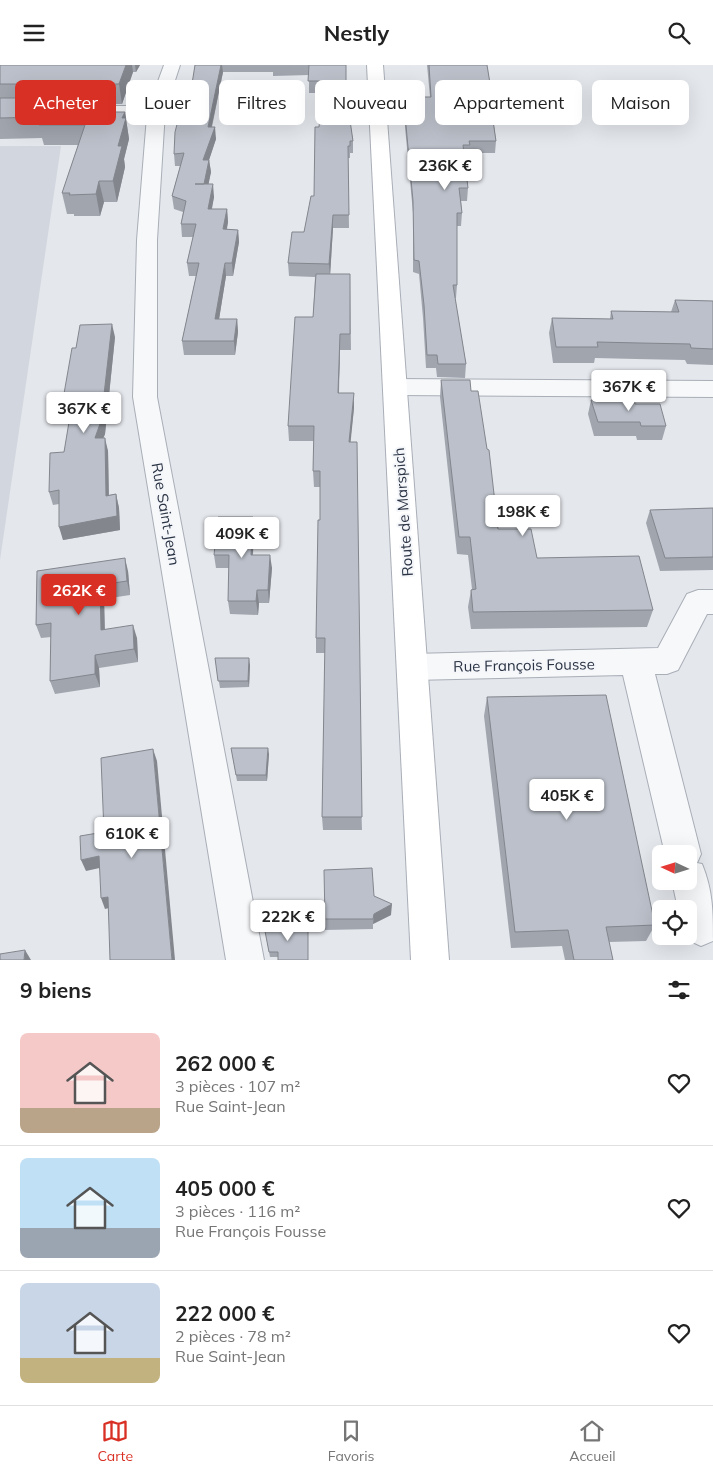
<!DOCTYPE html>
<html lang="fr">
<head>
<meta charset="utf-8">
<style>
	body { margin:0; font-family:Mulish,sans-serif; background:#f2f2f2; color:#222; height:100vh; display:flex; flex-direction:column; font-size:19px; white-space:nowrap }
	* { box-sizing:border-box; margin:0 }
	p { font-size:16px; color:#767676 }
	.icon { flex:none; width:28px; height:28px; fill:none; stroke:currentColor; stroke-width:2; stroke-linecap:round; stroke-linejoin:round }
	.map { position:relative; height:895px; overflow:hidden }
	.drawer { display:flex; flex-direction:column; background:#fff; flex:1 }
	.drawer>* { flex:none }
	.hud { position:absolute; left:15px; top:15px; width:684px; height:45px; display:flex; gap:10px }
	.needle { width:32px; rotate:274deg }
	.controls { position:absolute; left:652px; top:780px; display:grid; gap:10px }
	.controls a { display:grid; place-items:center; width:45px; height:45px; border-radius:8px; background:#fff; box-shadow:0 5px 20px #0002; font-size:25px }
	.price { position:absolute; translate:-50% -42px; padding:0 11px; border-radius:5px; background:#fff; color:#222; font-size:16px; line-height:32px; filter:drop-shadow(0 1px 2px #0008) }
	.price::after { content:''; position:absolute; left:50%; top:30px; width:15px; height:11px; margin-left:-8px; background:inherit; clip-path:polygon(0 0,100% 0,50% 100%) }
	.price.on { background:#d93025; color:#fff }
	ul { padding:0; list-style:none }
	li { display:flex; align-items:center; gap:15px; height:125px; padding:0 20px }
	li+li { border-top:1px solid #e0e0e0 }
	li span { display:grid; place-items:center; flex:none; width:140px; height:100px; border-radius:8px; color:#555 }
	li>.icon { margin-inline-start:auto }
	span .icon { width:60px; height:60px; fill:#fffc; stroke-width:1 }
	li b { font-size:21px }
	h2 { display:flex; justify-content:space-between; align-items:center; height:60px; padding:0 20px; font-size:21px }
	.chip { padding:0 18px; border-radius:8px; background:#fff; box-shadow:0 5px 20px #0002; font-size:18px; line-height:45px }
	.chip.on { background:#d93025; color:#fff }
	header { display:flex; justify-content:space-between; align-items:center; height:65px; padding:0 20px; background:#fff; font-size:22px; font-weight:700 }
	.menu { display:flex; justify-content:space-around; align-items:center; height:70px; border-top:1px solid #e0e0e0; background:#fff; font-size:14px; color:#767676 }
	.menu a { display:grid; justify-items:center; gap:2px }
	.menu .on { color:#d93025 }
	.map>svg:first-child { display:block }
	.built { fill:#d2d6de }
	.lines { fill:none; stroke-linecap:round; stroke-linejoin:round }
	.street-casing { stroke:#a9aeb7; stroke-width:2 }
	.secondary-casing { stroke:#a9aeb7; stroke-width:2 }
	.street { fill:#f7f8fa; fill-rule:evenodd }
	.secondary { fill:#fff; fill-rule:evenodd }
	.wall { fill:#a1a5ae }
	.shaded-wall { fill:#83868d }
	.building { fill:#bbc0ca; stroke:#83868d }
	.labels { text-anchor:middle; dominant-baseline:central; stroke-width:4; stroke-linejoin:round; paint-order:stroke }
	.street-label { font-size:15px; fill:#2b3445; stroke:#f4f6f9 }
</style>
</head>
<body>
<header><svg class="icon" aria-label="menu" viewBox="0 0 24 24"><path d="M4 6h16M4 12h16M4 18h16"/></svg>Nestly<svg class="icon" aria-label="search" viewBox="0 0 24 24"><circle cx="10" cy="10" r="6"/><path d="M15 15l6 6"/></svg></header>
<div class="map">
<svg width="713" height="895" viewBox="0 0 713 895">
	<rect width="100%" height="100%" fill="#e4e7ec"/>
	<path class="built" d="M0 81H61L0 495Z"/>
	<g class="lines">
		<defs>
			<g id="street">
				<path d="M164 0H180L165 46 157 175V332L264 895H226L133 332 137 175 147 51H80L74 50 71 46 74 42 80 41H149Z"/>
				<path d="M396 314 713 316V332L396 330 387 328 384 322 387 316Z"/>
				<path d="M698 525H713V549H707L678 605 667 609H655L701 789 697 798 702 799C713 826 713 847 713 876L701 881 688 875 686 871H689V844H678L672 816H689V789H665L623 610 413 615 402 611 397 602 402 593 413 589 658 583 687 529Z"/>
			</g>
			<path id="secondary" d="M367 0H383L449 895H411Z"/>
		</defs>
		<use href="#street" class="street-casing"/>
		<use href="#secondary" class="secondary-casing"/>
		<use href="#street" class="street"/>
		<use href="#secondary" class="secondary"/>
	</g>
	<g class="wall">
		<path d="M0 0H140L136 7H133L122 39H115L116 47H125L129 74 124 94 125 102 117 137H104L100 151H74V149H67L62 128 78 80H44L42 73 0 74Z"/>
		<path d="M195 0H346V28L353 76V88H350V93H348L349 163H333L330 209H350L351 285H340L339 328 354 343 350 377 362 765H323L322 752 325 588H316V573L320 455V422H314L313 406 314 376H289L288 361 313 252 315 212 289 211 288 198 304 167 314 131 319 62 322 31H320V28H309V10L273 11V7H223L212 62 216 74 209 95 211 107 208 119 214 132 212 144H227L228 157 227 164 238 165 239 177 233 211H226L219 254H237L238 267 235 290H184L182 276 196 211H189L187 198 193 172H182L181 159 183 147 174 144 172 131 180 101H175L174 89 191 25Z"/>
		<path d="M427 0H487L495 49 494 60 496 76 495 88H469V93H464L468 123 467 136H461L462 148 461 161H457V220L456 233H455L466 299 465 313 437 312 436 303H426L423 253 419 209 413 207V148L405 62V50H418V42L423 39 424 32H430Z"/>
		<path d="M675 235 713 236V300L687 299 685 295 636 294 595 293 594 298H553L549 268 552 253 610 254 611 246 671 247Z"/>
		<path d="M115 272 105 369 103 373 108 386 109 430 116 429 119 443 120 465 63 475 59 439 53 440 49 427 64 387 70 353H66L62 340 76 283Z"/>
		<path d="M441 315 471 326 498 464 537 493 653 545 647 562 471 564 468 542 471 525 472 524 468 490 457 489 440 332Z"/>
		<path d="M591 335 635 339 666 361 662 375H637L636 371H594L588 349Z"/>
		<path d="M713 443V505L660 506 646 458 650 445Z"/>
		<path d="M254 465 253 490 272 503 269 538H259L258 550 230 549 228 536 229 503H216L214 490Z"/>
		<path d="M37 506H128L130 530 104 534 105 565 137 573 138 597 99 603 100 622 55 629 50 616 51 572 41 573 36 560Z"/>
		<path d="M215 593 250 600 249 622 220 623Z"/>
		<path d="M487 632 655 860 646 876 609 877 613 895H565L562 881 511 883 484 651Z"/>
		<path d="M231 683 269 689 267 716H237Z"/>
		<path d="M374 831 391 850 373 859V864L325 865V854Z"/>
		<path d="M308 860 309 866 278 892H270L264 861Z"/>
	</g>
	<g class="shaded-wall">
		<path d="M126 0H132L133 7 122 39 119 19Z"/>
		<path d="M135 0H140L136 7Z"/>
		<path d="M221 0H222L223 7 209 74 208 62Z"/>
		<path d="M114 33 117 53 109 47Z"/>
		<path d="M125 47 129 74 124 94 125 102 117 137 113 116 122 53Z"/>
		<path d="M215 62 216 74 205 107 203 95Z"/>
		<path d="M209 95 211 107 206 132 204 119Z"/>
		<path d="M99 116 104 137 100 151 96 129Z"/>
		<path d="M213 119 214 132 209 157 208 144Z"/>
		<path d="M227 144 228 157 224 177 223 164Z"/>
		<path d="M333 150V163L330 212 329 199Z"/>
		<path d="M238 165 239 177 233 211 232 198Z"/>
		<path d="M225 198 226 211 217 267 215 254Z"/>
		<path d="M237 254 238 267 235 290 234 276Z"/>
		<path d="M112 259 115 272 105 369 98 387 95 373Z"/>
		<path d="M340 269V285L338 343V328Z"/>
		<path d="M354 328V343L349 393V377Z"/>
		<path d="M105 373 108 386 109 444 106 431Z"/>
		<path d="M116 429 119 443 120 465 63 475 59 462Z"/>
		<path d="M253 452 254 465 252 504 251 490Z"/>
		<path d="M270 490 272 503 269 538 268 525Z"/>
		<path d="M125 493 128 506 130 530 127 516Z"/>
		<path d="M100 520 104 534 105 578 101 565Z"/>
		<path d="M257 525 259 538 258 550 256 536Z"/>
		<path d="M133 560 137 573 138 597 134 584Z"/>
		<path d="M95 590 99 603 100 622 95 609Z"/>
		<path d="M249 593 250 600 249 622 248 616Z"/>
		<path d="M268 683 269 689 267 716 266 710Z"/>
		<path d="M153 684 157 696 175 895H172Z"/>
		<path d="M99 791 104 802 86 806 81 795Z"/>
		<path d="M108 832 113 842 105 844 101 833Z"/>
		<path d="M392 839 391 850 373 859 374 849Z"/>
		<path d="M25 885 31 895H24Z"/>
	</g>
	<g class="building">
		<path d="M0 0H126L119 19H0Z"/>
		<path d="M195 0H221L208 62H215L203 95H209L204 119H195H213L208 144H227L223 164 238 165 232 198H225L215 254H237L234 276H182L199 198H187L196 159H181L186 136 172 131 184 88 174 89 175 67 186 25H191Z"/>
		<path d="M309 0H346V28L353 76H350V81H348L349 150H333L329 199 288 198 292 167H304L311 131H314L315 62H319L323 19H320V16H308Z"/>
		<path d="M429 0H487L495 49H492L496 76H469L470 80H463L468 123H459L462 148H457V220H453L466 299H438L437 290H427L424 240 419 196 414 195 413 136 405 50H419L418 42 424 39V32H431Z"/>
		<path d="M0 33H114L109 47H125L122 53H126L118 81H122L113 116H99L96 129 69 130 70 128H62L85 60H39L43 52 0 53Z"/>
		<path d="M316 209H350V269H340L338 328H354L349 377H357L362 752H322L325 573H316L318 455H320V406H313L314 361H288L295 252H313Z"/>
		<path d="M675 235 713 236V284L691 283 690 279 640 278 597 277 598 282H556L552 253 613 254 611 246 679 247Z"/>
		<path d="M112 259 101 356 95 373H105L106 431 116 429 117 451 59 462V425L49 427 50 388 64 387 72 339 62 340 72 283H76L80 260Z"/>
		<path d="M441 315H470L471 326H478L487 384 489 385 498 464H531L537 493 639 491 653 545 473 547 471 525 476 524 470 472H459Z"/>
		<path d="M591 335H634L635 339H660L666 361H641L640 357H598Z"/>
		<path d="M713 443V492L665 493 650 445Z"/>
		<path d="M218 452H253L251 490H270L268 525H257L256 536H228L229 490H214Z"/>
		<path d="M125 493 127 516 100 520 101 565 133 560 134 584 95 590V609L50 616 51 558 36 560 37 506Z"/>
		<path d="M215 593H249L248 616H218Z"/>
		<path d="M606 630 655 860 606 862 613 895H574L568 865 515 867 487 632Z"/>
		<path d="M231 683H268L266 710H236Z"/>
		<path d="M153 684 172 895H110L108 832 101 833 99 791 81 795 80 771 104 767 101 693Z"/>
		<path d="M372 803 374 831 392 839 374 849 373 854H325L324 805Z"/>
		<path d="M308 860V895H278V887H269L264 861Z"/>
		<path d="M25 885 24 895H0V889Z"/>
	</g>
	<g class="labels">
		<g class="street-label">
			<text transform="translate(403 447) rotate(-94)">Route de Marspich</text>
			<text transform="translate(166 449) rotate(80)">Rue Saint-Jean</text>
			<text transform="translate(524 600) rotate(-1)">Rue François Fousse</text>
		</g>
	</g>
</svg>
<div class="controls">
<a><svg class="needle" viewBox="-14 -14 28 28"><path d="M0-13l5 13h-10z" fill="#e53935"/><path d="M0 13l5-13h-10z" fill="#767676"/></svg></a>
<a><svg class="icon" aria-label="locate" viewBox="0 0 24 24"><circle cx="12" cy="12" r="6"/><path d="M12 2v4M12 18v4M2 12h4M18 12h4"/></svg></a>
</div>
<b class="price" style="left:445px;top:126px">236K €</b>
<b class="price" style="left:629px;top:347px">367K €</b>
<b class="price" style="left:84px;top:369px">367K €</b>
<b class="price" style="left:523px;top:472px">198K €</b>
<b class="price" style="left:242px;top:494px">409K €</b>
<b class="price on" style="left:79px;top:551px">262K €</b>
<b class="price" style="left:567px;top:756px">405K €</b>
<b class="price" style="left:132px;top:794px">610K €</b>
<b class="price" style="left:288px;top:877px">222K €</b>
<div class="hud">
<a class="chip on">Acheter</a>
<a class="chip">Louer</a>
<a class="chip">Filtres</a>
<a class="chip">Nouveau</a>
<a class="chip">Appartement</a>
<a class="chip">Maison</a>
</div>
</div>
<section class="drawer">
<h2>9 biens<svg class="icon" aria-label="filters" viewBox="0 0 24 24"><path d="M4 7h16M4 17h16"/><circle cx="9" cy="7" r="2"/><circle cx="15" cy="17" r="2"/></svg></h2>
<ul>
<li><span style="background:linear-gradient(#f6c9c9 75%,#b9a48a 0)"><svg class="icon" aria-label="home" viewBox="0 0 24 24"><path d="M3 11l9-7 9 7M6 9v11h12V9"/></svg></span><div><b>262 000 €</b><p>3 pièces · 107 m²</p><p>Rue Saint-Jean</p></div><svg class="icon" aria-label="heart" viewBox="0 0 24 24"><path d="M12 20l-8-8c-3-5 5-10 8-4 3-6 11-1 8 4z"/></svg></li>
<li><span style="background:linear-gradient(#bfe0f5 70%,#9aa5b1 0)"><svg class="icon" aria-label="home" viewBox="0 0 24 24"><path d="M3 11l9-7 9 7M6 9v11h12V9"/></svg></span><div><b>405 000 €</b><p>3 pièces · 116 m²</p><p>Rue François Fousse</p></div><svg class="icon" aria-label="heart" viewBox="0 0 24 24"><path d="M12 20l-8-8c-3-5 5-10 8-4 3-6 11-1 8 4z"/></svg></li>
<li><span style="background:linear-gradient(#c9d6e8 75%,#c2b280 0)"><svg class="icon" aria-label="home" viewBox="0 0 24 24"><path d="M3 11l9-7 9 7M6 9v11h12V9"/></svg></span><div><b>222 000 €</b><p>2 pièces · 78 m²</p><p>Rue Saint-Jean</p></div><svg class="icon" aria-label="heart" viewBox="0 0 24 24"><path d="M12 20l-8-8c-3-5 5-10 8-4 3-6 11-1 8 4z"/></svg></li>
</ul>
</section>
<nav class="menu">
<a class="on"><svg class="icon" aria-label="map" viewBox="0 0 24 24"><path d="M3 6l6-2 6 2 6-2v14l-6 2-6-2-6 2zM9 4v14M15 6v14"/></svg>Carte</a>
<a><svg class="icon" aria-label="saved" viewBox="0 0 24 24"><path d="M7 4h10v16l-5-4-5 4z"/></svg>Favoris</a>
<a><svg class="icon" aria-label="home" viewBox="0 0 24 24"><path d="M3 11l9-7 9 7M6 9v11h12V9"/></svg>Accueil</a>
</nav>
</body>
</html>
